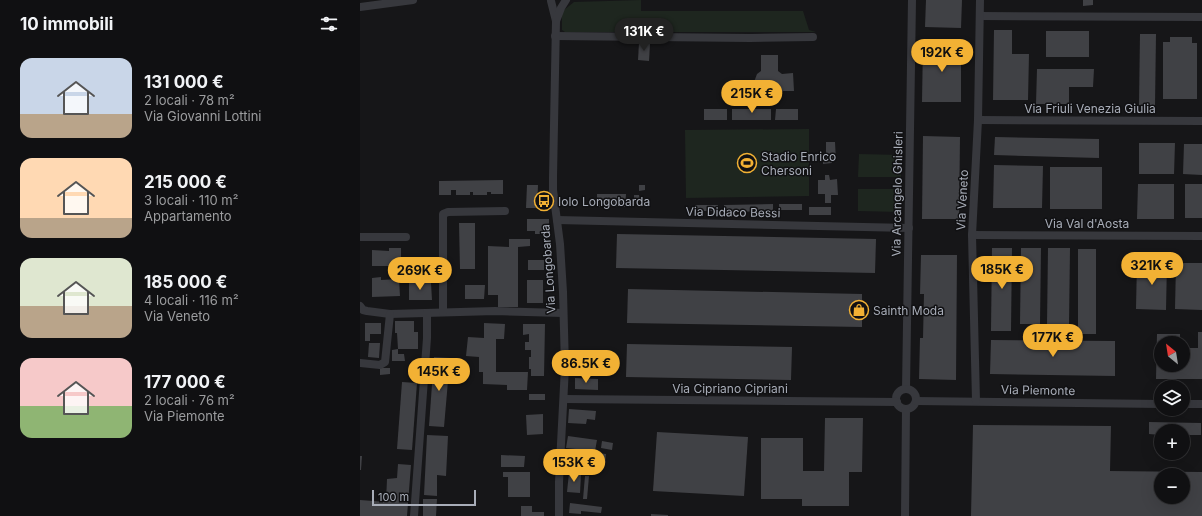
<!DOCTYPE html>
<html lang="it">
<head>
<meta charset="utf-8">
<style>
	body { margin:0; font-family:Inter,sans-serif; background:#19191b; color:#f1f3f6; height:100vh; display:flex; flex-direction:column; font-size:15px; white-space:nowrap }
	* { box-sizing:border-box; margin:0 }
	p { font-size:13px; color:#9c9d9f }
	.icon { flex:none; width:22px; height:22px; fill:none; stroke:currentColor; stroke-width:2; stroke-linecap:round; stroke-linejoin:round }
	.map { position:relative; flex:1; overflow:hidden }
	.side { display:flex; flex-direction:column; background:#101012; width:360px }
	.side>* { flex:none }
	.needle { width:26px; rotate:330deg }
	.buttons { position:absolute; left:794px; top:336px; display:grid; gap:8px }
	.buttons a { display:grid; place-items:center; width:36px; height:36px; border-radius:50%; background:#101012; box-shadow:0 4px 16px #0002,0 0 0 1px #303032; font-size:20px }
	.scale { position:absolute; left:12px; bottom:10px; width:104px; box-sizing:border-box; padding-left:4px; border:2px solid #a8adb8; border-top:0; font-size:11px; line-height:14px; white-space:nowrap; color:#a8adb8; -webkit-text-stroke:3px #111113; paint-order:stroke }
	.price { position:absolute; translate:-50% -34px; padding:0 9px; border-radius:14px; background:#f2b134; color:#111; font-size:13px; line-height:26px; filter:drop-shadow(0 1px 2px #0008) }
	.price::after { content:''; position:absolute; left:50%; top:24px; width:12px; height:9px; margin-left:-6px; background:inherit; clip-path:polygon(0 0,100% 0,50% 100%) }
	.price.active { background:#222; color:#fff }
	ul { padding:0; list-style:none }
	li { display:flex; align-items:center; gap:12px; height:100px; padding:0 20px }
	li span { display:grid; place-items:center; flex:none; width:112px; height:80px; border-radius:12px; color:#555 }
	li>.icon { margin-inline-start:auto }
	span .icon { width:48px; height:48px; fill:#fffc; stroke-width:1 }
	li b { font-size:17px }
	h2 { display:flex; justify-content:space-between; align-items:center; height:48px; padding:0 20px; font-size:17px }
	main { display:flex; flex:1; min-height:0 }
	.map>svg:first-child { display:block }
	.green { fill:#1e261f }
	.building { fill:#404145; fill-rule:evenodd }
	.lines { fill:none; stroke-linecap:round; stroke-linejoin:round }
	.minor { stroke:#37383d; stroke-width:8 }
	.labels { text-anchor:middle; dominant-baseline:central; stroke-width:3; stroke-linejoin:round; paint-order:stroke }
	.street-label { font-size:12px; fill:#a8adb8; stroke:#111113 }
	.poi-label { font-size:12px; fill:#a8adb8; stroke:#111113; text-anchor:start }
</style>
</head>
<body>
<main>
<section class="side">
<h2>10 immobili<svg class="icon" aria-label="filters" viewBox="0 0 24 24"><path d="M4 7h16M4 17h16"/><circle cx="9" cy="7" r="2"/><circle cx="15" cy="17" r="2"/></svg></h2>
<ul>
<li><span style="background:linear-gradient(#c9d6e8 70%,#b9a48a 0)"><svg class="icon" aria-label="home" viewBox="0 0 24 24"><path d="M3 11l9-7 9 7M6 9v11h12V9"/></svg></span><div><b>131 000 €</b><p>2 locali · 78 m²</p><p>Via Giovanni Lottini</p></div></li>
<li><span style="background:linear-gradient(#ffd9b3 75%,#b9a48a 0)"><svg class="icon" aria-label="home" viewBox="0 0 24 24"><path d="M3 11l9-7 9 7M6 9v11h12V9"/></svg></span><div><b>215 000 €</b><p>3 locali · 110 m²</p><p>Appartamento</p></div></li>
<li><span style="background:linear-gradient(#dfe7d0 60%,#b9a48a 0)"><svg class="icon" aria-label="home" viewBox="0 0 24 24"><path d="M3 11l9-7 9 7M6 9v11h12V9"/></svg></span><div><b>185 000 €</b><p>4 locali · 116 m²</p><p>Via Veneto</p></div></li>
<li><span style="background:linear-gradient(#f6c9c9 60%,#8fb573 0)"><svg class="icon" aria-label="home" viewBox="0 0 24 24"><path d="M3 11l9-7 9 7M6 9v11h12V9"/></svg></span><div><b>177 000 €</b><p>2 locali · 76 m²</p><p>Via Piemonte</p></div></li>
</ul>
</section>
<div class="map">
<svg width="842" height="516" viewBox="0 0 842 516">
	<rect width="100%" height="100%" fill="#161618"/>
	<g class="green">
		<path d="M281 0V11H443L449 30 456 32H205L202 30V14L204 10 214 2Z"/>
		<path d="M449 129V196L326 198 325 130Z"/>
		<path d="M499 154 541 155V177H498Z"/>
		<path d="M498 189H540V212L498 211Z"/>
	</g>
	<g class="building">
		<path d="M566 0H602L601 28 565 27Z"/>
		<path d="M723 0H733V5L723 6Z"/>
		<path d="M634 30H652V54H669L668 100H633Z"/>
		<rect x="686" y="31" width="43" height="26"/>
		<path d="M780 34H796L795 105H779Z"/>
		<path d="M810 37H832V43H837V99H803V42H810Z"/>
		<path d="M279 43 290 44 289 61 278 60Z"/>
		<path d="M563 43H601V102H562Z"/>
		<path d="M401 55H418V71L422 74 433 73 434 91H423L420 95 412 99H407L399 95 394 87V82L397 74 401 71Z"/>
		<path d="M677 69H734L733 87H709V104H676Z"/>
		<rect x="344" y="109" width="23" height="11"/>
		<rect x="372" y="109" width="39" height="11"/>
		<path d="M416 109H438V120H415Z"/>
		<path d="M563 136 600 137 599 219H562Z"/>
		<path d="M635 137 739 139V158L634 155Z"/>
		<path d="M466 142H475L476 161H472V163L463 164V158H466Z"/>
		<path d="M779 143H815L814 174H779Z"/>
		<path d="M824 144H842V175L823 174Z"/>
		<path d="M634 165 683 166 682 208H633Z"/>
		<rect x="690" y="167" width="52" height="42"/>
		<path d="M465 175H469L470 180 477 179 478 195H471V203H465V194H458V180H465Z"/>
		<path d="M143 180V194H131V192H127V195H113V192H110V195H96V190H91V195H79V181Z"/>
		<path d="M778 184H814V219H777Z"/>
		<rect x="825" y="184" width="17" height="34"/>
		<path d="M167 185H178L177 208H166Z"/>
		<path d="M279 185H285V190L279 191Z"/>
		<path d="M237 194H266L265 207H237Z"/>
		<path d="M274 195H279L280 202H274Z"/>
		<path d="M413 204V211L364 212V205Z"/>
		<rect x="419" y="204" width="23" height="6"/>
		<path d="M335 205H358L357 211H335Z"/>
		<rect x="449" y="207" width="22" height="8"/>
		<path d="M167 219H189V234H175V231H167Z"/>
		<path d="M99 223H115V269H100Z"/>
		<path d="M257 234 516 239 515 273 256 268Z"/>
		<path d="M149 239H170V246L158 247V307H138V295H128V246L149 247Z"/>
		<path d="M29 248H41V274H34V269H29V266H12V250L29 251Z"/>
		<path d="M632 248H652L651 331H631Z"/>
		<path d="M661 248H681L680 324H660Z"/>
		<path d="M688 248H710L709 325H687Z"/>
		<rect x="718" y="249" width="18" height="85"/>
		<path d="M561 255H597L596 380 559 379 560 338H563L564 294H560Z"/>
		<rect x="63" y="257" width="13" height="16"/>
		<rect x="168" y="260" width="16" height="10"/>
		<path d="M777 261 807 262 806 310 776 309Z"/>
		<path d="M816 263H842V310L815 309Z"/>
		<path d="M21 277V280L39 279 40 296 12 297V278Z"/>
		<path d="M62 280V283H71L72 300H49V281Z"/>
		<rect x="167" y="280" width="16" height="23"/>
		<path d="M105 285H125L124 299H105Z"/>
		<path d="M268 289 502 294V327L267 323Z"/>
		<path d="M35 321H54V332H58V349H38L37 333H35Z"/>
		<path d="M5 323H21V334H10V341H5Z"/>
		<path d="M124 323 145 324 144 339H136V372H168L167 390H147V385L123 384V372H119V357L106 356 108 337 124 338Z"/>
		<path d="M163 324H185L184 376H171V369H169V357H171V350H165V342H169V334L163 335Z"/>
		<path d="M838 332H842V379H796L797 334H820V343H801V365H823V348H838Z"/>
		<path d="M631 340 755 341V376L630 374Z"/>
		<path d="M9 343H20L19 358 8 357Z"/>
		<path d="M267 344 432 347 431 380 266 377Z"/>
		<path d="M38 349V354H44L45 361H32V350Z"/>
		<path d="M74 357 90 358 84 427 69 426Z"/>
		<path d="M20 368H30V374L20 375Z"/>
		<path d="M215 378 238 379V390L215 389Z"/>
		<path d="M42 382 57 383 52 450 37 449Z"/>
		<rect x="169" y="394" width="16" height="6"/>
		<path d="M209 409 236 411 235 420 227 419 226 424 208 423Z"/>
		<path d="M183 414V434L167 435 166 415Z"/>
		<path d="M465 418H503L502 472H489V506H442V499H401V438H443V471H464Z"/>
		<path d="M789 422 841 423V435H823V431H801V435L789 434Z"/>
		<path d="M613 425 751 426 750 471 842 472V516H611ZM801 475H823V497H801Z"/>
		<path d="M297 432 388 437 384 496 293 491Z"/>
		<path d="M67 435 88 436 86 476 77 475V496L64 495Z"/>
		<path d="M208 436 237 440 235 451 206 448Z"/>
		<path d="M242 441 253 443 252 450 241 448Z"/>
		<path d="M238 453 246 454 245 465 231 464 232 458 237 459Z"/>
		<path d="M208 454 218 455V461L207 460Z"/>
		<path d="M141 455 165 456 164 467H141Z"/>
		<path d="M0 456H2L1 470H0Z"/>
		<path d="M38 464 51 465 47 516H0V500L26 502 27 479 37 478Z"/>
		<path d="M143 472H170V497H148V477H143Z"/>
		<path d="M209 473 221 475 220 493 207 492Z"/>
		<path d="M225 476H229L227 499H223Z"/>
		<path d="M63 499H77L76 516H63Z"/>
		<path d="M210 503 242 507 241 513 221 511V514L209 513Z"/>
		<path d="M161 506H172V512H184V516H161Z"/>
		<path d="M291 514 308 515V516H291Z"/>
	</g>
	<g class="lines">
		<g class="minor">
			<path d="M191 1 196 21"/>
			<path d="M0 7 53 0"/>
			<path d="M620 16 842 17"/>
			<path d="M195 36 390 38 453 37"/>
			<path d="M618 120 842 121"/>
			<path d="M197 220 549 228"/>
			<path d="M612 235 842 236"/>
			<path d="M0 237H46"/>
			<path d="M0 306 3 310 7 311 30 314 135 311 203 313"/>
			<path d="M83 312V214L88 212 145 211"/>
			<path d="M0 363 20 365 25 362 30 314"/>
			<path d="M546 389 552 0"/>
			<circle cx="546" cy="399" r="10"/>
			<path d="M204 399 537 402"/>
			<path d="M556 401 801 404"/>
			<path d="M616 401 612 235 618 120 620 0"/>
			<path d="M823 404H842"/>
			<path d="M54 516 67 338V313"/>
			<path d="M199 516V482L205 367 203 292 200 244 193 190V177L196 21 201 8 206 0"/>
			<path d="M545 516 546 409"/>
		</g>
	</g>
	<defs>
		<symbol id="stadium-ring" viewBox="-11 -11 22 22"><circle r="9.5" fill="#111113" stroke="#f2b134" stroke-width="1.5"/><path d="M0-5a6.5 5 0 1 0 0 10a6.5 5 0 1 0 0-10ZM-3.5-1.8h7v3.6h-7Z" fill="#f2b134"/></symbol>
		<symbol id="bus-ring" viewBox="-11 -11 22 22"><circle r="9.5" fill="#111113" stroke="#f2b134" stroke-width="1.5"/><path d="M-5-6H5V4H4V6H2V4H-2V6H-4V4H-5ZM-3.5-4V0h7V-4ZM-3.5 1.2v1.5H-2V1.2ZM2 1.2v1.5H3.5V1.2Z" fill="#f2b134"/></symbol>
		<symbol id="shop-ring" viewBox="-11 -11 22 22"><circle r="9.5" fill="#111113" stroke="#f2b134" stroke-width="1.5"/><path d="M-5-2.5h2.3a2.7 3.5 0 0 1 5.4 0H5L5.5 6h-11ZM-1.5-2.5h3a1.5 2.3 0 0 0-3 0Z" fill="#f2b134"/></symbol>
	</defs>
	<g fill-rule="evenodd">
		<use href="#stadium-ring" x="376" y="152" width="22" height="22"/>
		<use href="#bus-ring" x="173" y="190" width="22" height="22"/>
		<use href="#shop-ring" x="488" y="299" width="22" height="22"/>
	</g>
	<g class="labels">
		<g class="street-label">
			<text x="730" y="108">Via Friuli Venezia Giulia</text>
			<text transform="translate(537 194) rotate(-89)">Via Arcangelo Ghisleri</text>
			<text transform="translate(602 200) rotate(-87)">Via Veneto</text>
			<text transform="translate(373 212) rotate(1)">Via Didaco Bessi</text>
			<text x="727" y="223">Via Val d'Aosta</text>
			<text transform="translate(188 269) rotate(-94)">Via Longobarda</text>
			<text x="370" y="388">Via Cipriano Cipriani</text>
			<text transform="translate(678 390) rotate(1)">Via Piemonte</text>
		</g>
		<g class="poi-label">
			<text x="401" y="156">Stadio Enrico<tspan x="401" dy="14">Chersoni</tspan></text>
			<text x="198" y="201">Iolo Longobarda</text>
			<text x="513" y="310">Sainth Moda</text>
		</g>
	</g>
</svg>
<div class="buttons">
<a><svg class="needle" viewBox="-14 -14 28 28"><path d="M0-13l5 13h-10z" fill="#e53935"/><path d="M0 13l5-13h-10z" fill="#9c9d9f"/></svg></a>
<a><svg class="icon" aria-label="layers" viewBox="0 0 24 24"><path d="M12 4l9 5-9 5-9-5zM3 14l9 5 9-5"/></svg></a>
<a>+</a>
<a>−</a>
</div>
<div class="scale">100 m</div>
<b class="price active" style="left:284px;top:52px">131K €</b>
<b class="price" style="left:582px;top:73px">192K €</b>
<b class="price" style="left:392px;top:114px">215K €</b>
<b class="price" style="left:792px;top:286px">321K €</b>
<b class="price" style="left:642px;top:290px">185K €</b>
<b class="price" style="left:60px;top:291px">269K €</b>
<b class="price" style="left:693px;top:358px">177K €</b>
<b class="price" style="left:226px;top:384px">86.5K €</b>
<b class="price" style="left:79px;top:392px">145K €</b>
<b class="price" style="left:214px;top:483px">153K €</b>
</div>
</main>
</body>
</html>
